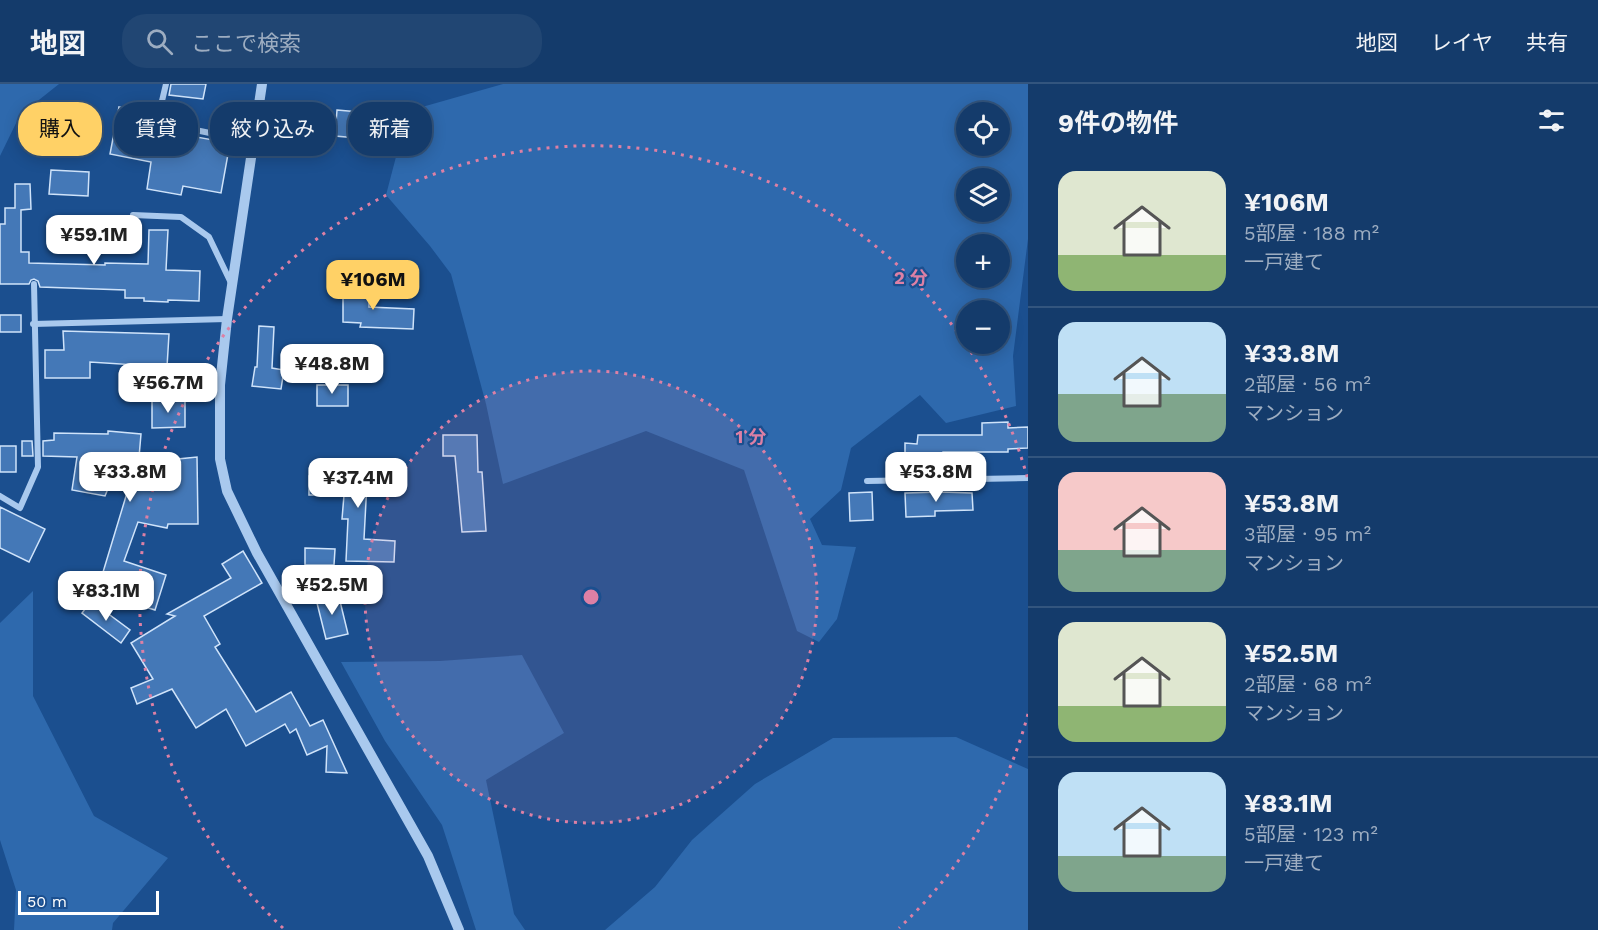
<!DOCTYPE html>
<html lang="ja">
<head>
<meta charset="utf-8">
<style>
	body { margin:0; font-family:"Work Sans","Noto Sans JP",sans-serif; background:#214673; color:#f1f3f6; height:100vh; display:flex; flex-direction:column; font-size:22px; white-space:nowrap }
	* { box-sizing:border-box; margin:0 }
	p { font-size:20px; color:#9dadc1 }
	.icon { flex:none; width:33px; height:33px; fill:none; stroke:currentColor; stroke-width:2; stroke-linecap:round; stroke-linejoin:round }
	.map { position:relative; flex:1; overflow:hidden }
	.side { display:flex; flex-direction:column; background:#143b6b; width:570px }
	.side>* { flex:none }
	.guide { position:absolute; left:18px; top:18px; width:570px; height:54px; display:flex; gap:12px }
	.controls { position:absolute; left:956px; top:18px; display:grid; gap:12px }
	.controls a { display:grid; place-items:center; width:54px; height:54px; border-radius:50%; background:#143b6b; box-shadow:0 3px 15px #0003,0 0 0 2px #33557e; font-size:30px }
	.scale { position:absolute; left:18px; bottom:15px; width:141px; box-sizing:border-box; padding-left:6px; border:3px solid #fff; border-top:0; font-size:16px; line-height:21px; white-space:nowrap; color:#fff; -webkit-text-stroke:4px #1b4f8f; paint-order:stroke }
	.price { position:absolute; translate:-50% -51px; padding:0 14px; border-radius:12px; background:#fff; color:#222; font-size:20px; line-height:39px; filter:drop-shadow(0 2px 3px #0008) }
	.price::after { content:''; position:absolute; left:50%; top:36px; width:18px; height:14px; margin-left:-9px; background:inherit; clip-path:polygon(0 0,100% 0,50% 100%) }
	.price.selected { background:#ffd166; color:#111 }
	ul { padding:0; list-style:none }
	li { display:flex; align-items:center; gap:18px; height:150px; padding:0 30px }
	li+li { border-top:2px solid #33557e }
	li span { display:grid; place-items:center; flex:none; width:168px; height:120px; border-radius:18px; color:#555 }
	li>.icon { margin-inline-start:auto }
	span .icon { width:72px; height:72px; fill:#fffc; stroke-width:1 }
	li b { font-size:26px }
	h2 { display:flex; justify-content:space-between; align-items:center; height:72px; padding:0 30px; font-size:26px }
	.chip { padding:0 21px; border-radius:24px; background:#143b6b; box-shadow:0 3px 15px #0003,0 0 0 2px #33557e; font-size:21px; line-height:54px }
	.chip.selected { background:#ffd166; color:#111 }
	header { display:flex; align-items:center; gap:36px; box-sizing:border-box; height:84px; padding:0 30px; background:#143b6b; border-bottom:2px solid #33557e }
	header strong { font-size:28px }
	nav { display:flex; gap:33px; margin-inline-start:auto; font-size:21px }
	.search { width:420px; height:54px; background:#214673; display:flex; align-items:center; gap:15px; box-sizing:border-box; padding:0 21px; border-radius:24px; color:#9dadc1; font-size:22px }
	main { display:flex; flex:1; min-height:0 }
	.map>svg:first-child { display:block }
	.green { fill:#2e69ad; fill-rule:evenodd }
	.building { fill:#4478b7; stroke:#cfe3fa; stroke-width:1.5 }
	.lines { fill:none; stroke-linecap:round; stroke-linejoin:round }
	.minor { stroke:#a9c9ee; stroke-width:6 }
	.tertiary { stroke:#a9c9ee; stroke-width:10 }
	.ring { fill:none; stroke:#dd80a5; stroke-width:3; stroke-dasharray:3 6 }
	.centre { fill:#dd80a5; stroke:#1b4f8f; stroke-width:3 }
	.ring-label { font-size:18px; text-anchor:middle; font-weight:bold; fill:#dd80a5; stroke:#1b4f8f; stroke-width:4.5; stroke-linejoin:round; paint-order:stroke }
</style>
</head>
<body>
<header>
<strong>地図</strong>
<div class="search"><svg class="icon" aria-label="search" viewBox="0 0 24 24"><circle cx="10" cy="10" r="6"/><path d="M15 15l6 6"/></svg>ここで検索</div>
<nav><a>地図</a><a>レイヤ</a><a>共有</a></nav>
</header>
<main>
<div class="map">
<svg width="1028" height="846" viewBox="0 0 1028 846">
	<rect width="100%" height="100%" fill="#1b4f8f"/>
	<g class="green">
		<path d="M0 0H59L20 31 0 72Z"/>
		<path d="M503 0H1028V155L1013 272 1016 322 946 339 920 311 851 364 841 406 810 435 822 461 856 463 837 535 819 558 797 547 744 386 646 347 503 400 486 320 451 190 430 162 386 111 408 27ZM966 28H999V62H966ZM966 94H999V128H966ZM999 160V194H966V160ZM999 226V260H966V226Z"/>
		<path d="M33 507V612L94 732 168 774 113 839 112 846H14L16 806 0 756V539Z"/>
		<path d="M522 571 564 649 486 696 514 830 525 846H476L442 741 385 657 341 578 440 577Z"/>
		<path d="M956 653 1028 685V846H605L655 803 692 756 755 700 833 654Z"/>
	</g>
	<g class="building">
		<path d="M171 0H206L203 15 169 11Z"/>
		<path d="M119 23 144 28 141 43 230 59 221 109 183 102 181 111 147 105 151 78 110 70Z"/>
		<path d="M337 26 382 30 380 56 335 52Z"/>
		<path d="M51 86 89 88 88 112 49 110Z"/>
		<path d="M15 100H30L31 125 21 126V168H29V179L105 181V179L148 180 149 146H168L166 186 200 187 199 217 168 216V218L144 217V214H125V206L40 203 38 197 34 195 31 196 29 200H0V140H5V124H15Z"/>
		<path d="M343 200H369V223L414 225 413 245 360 243 361 239 343 238Z"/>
		<rect x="0" y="231" width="21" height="17"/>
		<path d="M259 242 274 243 272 284 284 286 281 305 252 302 255 283H257Z"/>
		<path d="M63 247 169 250 167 283 90 278V294H45V266H64Z"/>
		<rect x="317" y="301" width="31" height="21"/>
		<path d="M185 316V343L152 344V317Z"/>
		<path d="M1008 338V344L1028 343V364L1008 365V368H943L942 382 905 381V359L917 360 918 351H982V339Z"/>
		<path d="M108 347 141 350 138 385 179 393 178 375 197 373 198 440H168L167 444 138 438 124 477 166 491 155 526 97 508 133 389 117 383 105 412 72 406 77 373 43 372V357L54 356V349L108 350Z"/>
		<path d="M443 351H477L478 388H482L486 447 462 448 455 372H443Z"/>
		<path d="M22 357H32L33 372H22Z"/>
		<rect x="0" y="362" width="16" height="26"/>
		<path d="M391 376V397L367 398 364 455 395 457 394 478 346 477 348 435H342L344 411H309V392H362L361 377Z"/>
		<path d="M872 408 873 436 850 437 849 409Z"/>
		<path d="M941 408 972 409 973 426 935 427V432L906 433 905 409Z"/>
		<path d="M0 423 45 445 29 478 0 464Z"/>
		<path d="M305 464 335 465 334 481H305Z"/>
		<path d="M243 467 262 499 204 532 220 560 215 563 256 628 291 608 310 642 323 636 347 689 326 688 327 662 307 671 296 645 290 649 285 640 246 662 226 625 196 644 172 605 137 620 131 604 153 595 131 559 175 532 167 530 231 494 222 480Z"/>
		<path d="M338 509 348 550 326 555 316 515Z"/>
		<path d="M91 517 130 546 121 559 82 529Z"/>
	</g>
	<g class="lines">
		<g class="minor">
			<path d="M166 0 157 38 253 58"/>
			<path d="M133 131 181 133 209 153 231 199"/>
			<path d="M33 240 227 235"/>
			<path d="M867 397 1028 394"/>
			<path d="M0 412 20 424 38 383 34 200"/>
		</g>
		<path class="tertiary" d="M262 0 227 235 220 301V375L227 407 257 469 428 772 459 846"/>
	</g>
	<circle cx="591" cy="513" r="226" fill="#dd80a5" fill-opacity=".12"/>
	<g class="ring">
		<circle cx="591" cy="513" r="226"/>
		<path d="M1028 630A452 452 0 0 1 899 844M283 844A452 452 0 1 1 1028 396"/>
	</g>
	<circle cx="591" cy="513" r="9" class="centre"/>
	<g class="ring-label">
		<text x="911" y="200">2 分</text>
		<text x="751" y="359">1 分</text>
	</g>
</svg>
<div class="controls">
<a><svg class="icon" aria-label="locate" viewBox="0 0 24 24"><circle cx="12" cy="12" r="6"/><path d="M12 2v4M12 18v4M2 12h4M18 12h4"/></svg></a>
<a><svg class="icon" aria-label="layers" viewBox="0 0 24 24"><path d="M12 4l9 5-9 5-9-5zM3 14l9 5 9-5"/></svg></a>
<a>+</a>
<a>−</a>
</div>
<div class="scale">50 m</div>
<b class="price" style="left:94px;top:182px">¥59.1M</b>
<b class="price selected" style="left:373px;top:227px">¥106M</b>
<b class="price" style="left:332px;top:311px">¥48.8M</b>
<b class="price" style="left:168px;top:330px">¥56.7M</b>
<b class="price" style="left:130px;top:419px">¥33.8M</b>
<b class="price" style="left:936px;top:419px">¥53.8M</b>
<b class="price" style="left:358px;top:425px">¥37.4M</b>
<b class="price" style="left:332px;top:532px">¥52.5M</b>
<b class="price" style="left:106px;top:538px">¥83.1M</b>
<div class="guide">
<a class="chip selected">購入</a>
<a class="chip">賃貸</a>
<a class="chip">絞り込み</a>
<a class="chip">新着</a>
</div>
</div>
<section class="side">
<h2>9件の物件<svg class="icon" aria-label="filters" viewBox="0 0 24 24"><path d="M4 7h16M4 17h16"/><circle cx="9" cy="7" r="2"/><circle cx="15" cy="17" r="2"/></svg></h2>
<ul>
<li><span style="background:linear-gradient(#dfe7d0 70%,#8fb573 0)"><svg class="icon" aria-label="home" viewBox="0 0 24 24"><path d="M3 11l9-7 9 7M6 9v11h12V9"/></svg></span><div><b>¥106M</b><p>5部屋 · 188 m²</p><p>一戸建て</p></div></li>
<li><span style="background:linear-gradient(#bfe0f5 60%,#7fa58c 0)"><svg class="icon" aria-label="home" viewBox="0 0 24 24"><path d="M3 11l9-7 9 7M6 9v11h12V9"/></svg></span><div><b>¥33.8M</b><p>2部屋 · 56 m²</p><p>マンション</p></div></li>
<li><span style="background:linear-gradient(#f6c9c9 65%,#7fa58c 0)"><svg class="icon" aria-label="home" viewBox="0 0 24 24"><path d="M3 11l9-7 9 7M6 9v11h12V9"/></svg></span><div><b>¥53.8M</b><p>3部屋 · 95 m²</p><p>マンション</p></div></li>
<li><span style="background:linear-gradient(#dfe7d0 70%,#8fb573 0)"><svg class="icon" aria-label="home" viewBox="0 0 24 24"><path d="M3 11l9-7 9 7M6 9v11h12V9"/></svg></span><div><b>¥52.5M</b><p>2部屋 · 68 m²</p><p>マンション</p></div></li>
<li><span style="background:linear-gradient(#bfe0f5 70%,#7fa58c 0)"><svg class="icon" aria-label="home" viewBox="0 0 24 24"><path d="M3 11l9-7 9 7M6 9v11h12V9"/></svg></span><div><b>¥83.1M</b><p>5部屋 · 123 m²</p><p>一戸建て</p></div></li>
</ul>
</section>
</main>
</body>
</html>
